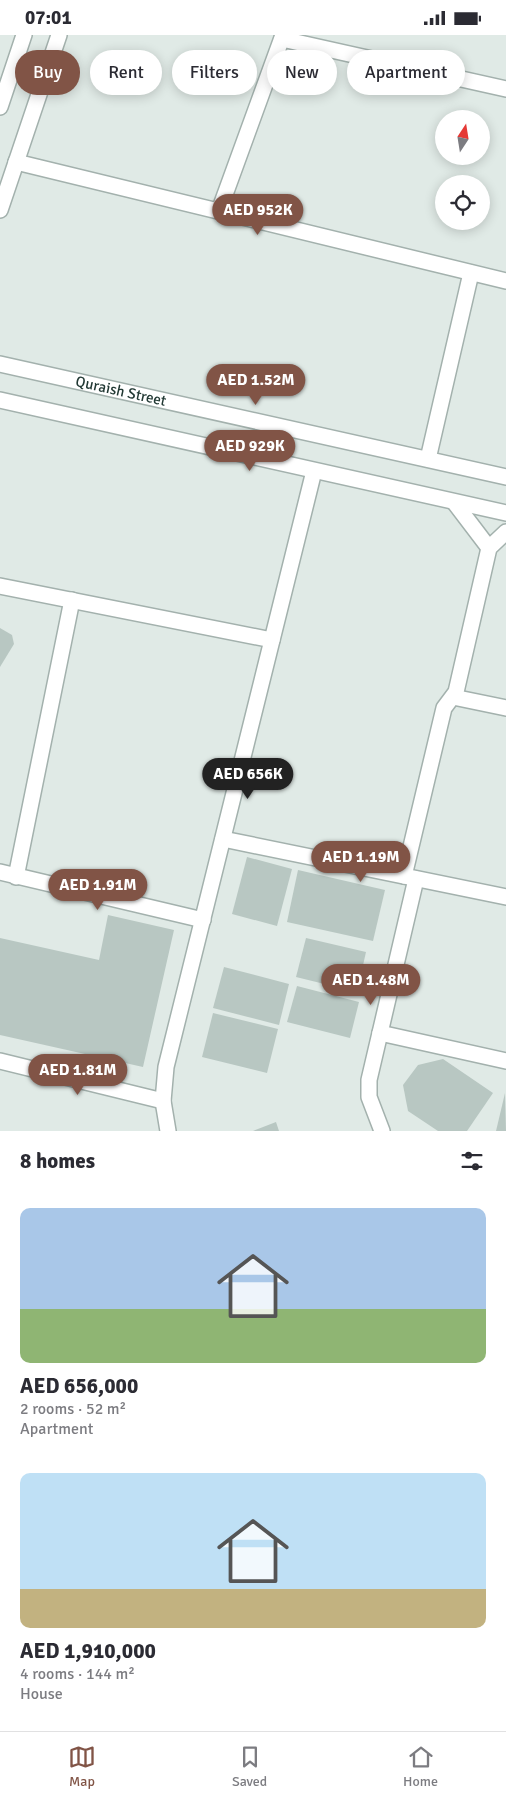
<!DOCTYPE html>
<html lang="en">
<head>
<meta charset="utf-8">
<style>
	body { margin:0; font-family:Signika,sans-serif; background:#f2f2f3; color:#2b2b33; height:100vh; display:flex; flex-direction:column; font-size:19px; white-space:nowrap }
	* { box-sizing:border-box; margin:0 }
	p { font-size:16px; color:#7c7c81 }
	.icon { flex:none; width:28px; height:28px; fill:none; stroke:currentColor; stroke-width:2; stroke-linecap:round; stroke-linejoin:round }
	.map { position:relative; height:1096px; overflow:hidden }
	.sheet { display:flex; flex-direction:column; background:#fff; flex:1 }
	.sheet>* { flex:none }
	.banner { position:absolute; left:15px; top:15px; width:476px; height:45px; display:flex; gap:10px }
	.needle { width:32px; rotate:12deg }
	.buttons { position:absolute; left:435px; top:75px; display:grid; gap:10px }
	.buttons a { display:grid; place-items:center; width:55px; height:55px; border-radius:50%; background:#fff; box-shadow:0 2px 12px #0003; font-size:25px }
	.price { position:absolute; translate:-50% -42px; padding:0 11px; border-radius:18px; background:#815446; color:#fff; font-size:16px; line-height:32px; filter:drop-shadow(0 1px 2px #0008) }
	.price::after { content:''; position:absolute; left:50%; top:30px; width:15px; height:11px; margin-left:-8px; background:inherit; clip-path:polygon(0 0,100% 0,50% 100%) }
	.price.active { background:#222; color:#fff }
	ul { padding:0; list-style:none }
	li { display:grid; align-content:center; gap:10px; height:265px; padding:0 20px }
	li span { display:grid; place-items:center; height:155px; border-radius:10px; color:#555 }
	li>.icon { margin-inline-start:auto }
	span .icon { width:90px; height:90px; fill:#fffc; stroke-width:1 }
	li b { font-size:21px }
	h2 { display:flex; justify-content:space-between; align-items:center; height:60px; padding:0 20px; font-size:21px }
	.pill { padding:0 18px; border-radius:22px; background:#fff; box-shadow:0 2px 12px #0003; font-size:18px; line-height:45px }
	.pill.active { background:#815446; color:#fff }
	.status { display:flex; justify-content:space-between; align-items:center; height:35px; padding:0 25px; background:#fff; direction:ltr }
	.status svg { height:14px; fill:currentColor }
	.tabs { display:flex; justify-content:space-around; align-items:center; height:70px; border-top:1px solid #e1e1e2; background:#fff; font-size:14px; color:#7c7c81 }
	.tabs a { display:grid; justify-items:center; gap:2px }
	.tabs .active { color:#815446 }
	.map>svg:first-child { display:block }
	.building { fill:#b8c7c2 }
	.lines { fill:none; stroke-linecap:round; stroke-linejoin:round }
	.minor-casing { stroke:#a3b1ad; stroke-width:18 }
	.tertiary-casing { stroke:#a3b1ad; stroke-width:18 }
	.minor { stroke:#fff; stroke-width:15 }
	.tertiary { stroke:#fff; stroke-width:15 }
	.labels { text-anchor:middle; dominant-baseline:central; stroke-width:5; stroke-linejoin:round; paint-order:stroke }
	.street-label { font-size:15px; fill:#223934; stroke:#f0f7f4 }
</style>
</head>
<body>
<div class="status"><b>07:01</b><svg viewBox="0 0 49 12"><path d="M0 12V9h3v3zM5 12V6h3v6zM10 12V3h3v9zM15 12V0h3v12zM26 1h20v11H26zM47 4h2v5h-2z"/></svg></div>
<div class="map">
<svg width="506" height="1096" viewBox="0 0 506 1096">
	<rect width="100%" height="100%" fill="#e0eae6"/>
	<g class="building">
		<path d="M0 593 12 600 14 609 0 632Z"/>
		<path d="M247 822 292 834 277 891 232 879Z"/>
		<path d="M298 835 385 855 373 906 287 887Z"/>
		<path d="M108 880 174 895 143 1032 0 1000V903L99 925Z"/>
		<path d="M306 903 366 917 357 957 296 942Z"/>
		<path d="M224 932 289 949 279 990 213 973Z"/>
		<path d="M297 951 359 967 350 1003 287 987Z"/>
		<path d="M213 978 278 994 267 1038 202 1022Z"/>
		<path d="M443 1024 493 1058 467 1096H438L408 1076 403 1050 418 1030Z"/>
		<path d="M505 1058 506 1096H496Z"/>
		<path d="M276 1087 279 1096H253Z"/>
	</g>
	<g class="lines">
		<defs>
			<g id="minor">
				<path d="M282 4 506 54"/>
				<path d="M16 127 506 246"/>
				<path d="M219 176 283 0"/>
				<path d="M428 424 471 238"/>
				<path d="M454 467 489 513"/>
				<path d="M0 551 272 605"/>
				<path d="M453 662 506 673"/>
				<path d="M223 804 506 862"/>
				<path d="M0 837 203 885"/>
				<path d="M404 841 444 673 456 657 489 513 506 497"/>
				<path d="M16 842 72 565"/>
				<path d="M380 998 506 1026"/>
				<path d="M0 1026 163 1066"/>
				<path d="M168 1096 163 1066 166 1032 314 436"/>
				<path d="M382 1096 369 1062V1045L416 844"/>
			</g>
			<g id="tertiary">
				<path d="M0 72 24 0"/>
				<path d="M0 175 59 0"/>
				<path id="s1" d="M0 329 506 442"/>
				<path d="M0 365 506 478"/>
			</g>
		</defs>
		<use href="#minor" class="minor-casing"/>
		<use href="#tertiary" class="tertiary-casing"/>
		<use href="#minor" class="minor"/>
		<use href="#tertiary" class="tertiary"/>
	</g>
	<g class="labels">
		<g class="street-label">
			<text stroke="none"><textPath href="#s1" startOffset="124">Quraish Street</textPath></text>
		</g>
	</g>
</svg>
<div class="buttons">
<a><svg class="needle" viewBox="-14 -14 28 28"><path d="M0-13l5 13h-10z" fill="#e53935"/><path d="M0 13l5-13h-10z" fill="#7c7c81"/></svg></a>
<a><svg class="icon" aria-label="locate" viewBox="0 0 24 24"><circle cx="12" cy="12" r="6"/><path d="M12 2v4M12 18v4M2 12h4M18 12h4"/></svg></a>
</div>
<b class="price" style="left:258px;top:201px">AED 952K</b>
<b class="price" style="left:256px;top:371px">AED 1.52M</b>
<b class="price" style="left:250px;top:437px">AED 929K</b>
<b class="price active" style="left:248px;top:765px">AED 656K</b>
<b class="price" style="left:361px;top:848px">AED 1.19M</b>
<b class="price" style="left:98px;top:876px">AED 1.91M</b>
<b class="price" style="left:371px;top:971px">AED 1.48M</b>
<b class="price" style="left:78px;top:1061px">AED 1.81M</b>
<div class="banner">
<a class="pill active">Buy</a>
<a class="pill">Rent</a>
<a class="pill">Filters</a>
<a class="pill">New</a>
<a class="pill">Apartment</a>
</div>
</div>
<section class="sheet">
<h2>8 homes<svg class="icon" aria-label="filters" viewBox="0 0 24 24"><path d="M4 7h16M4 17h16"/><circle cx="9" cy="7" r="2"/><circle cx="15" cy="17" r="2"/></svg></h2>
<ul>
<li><span style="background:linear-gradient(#a9c7e8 65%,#8fb573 0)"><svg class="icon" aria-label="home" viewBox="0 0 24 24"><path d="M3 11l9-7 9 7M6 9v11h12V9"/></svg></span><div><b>AED 656,000</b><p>2 rooms · 52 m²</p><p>Apartment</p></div></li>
<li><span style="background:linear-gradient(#bfe0f5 75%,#c2b280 0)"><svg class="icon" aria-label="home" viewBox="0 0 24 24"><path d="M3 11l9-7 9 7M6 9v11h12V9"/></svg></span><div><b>AED 1,910,000</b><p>4 rooms · 144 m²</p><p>House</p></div></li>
</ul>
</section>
<nav class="tabs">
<a class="active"><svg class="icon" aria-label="map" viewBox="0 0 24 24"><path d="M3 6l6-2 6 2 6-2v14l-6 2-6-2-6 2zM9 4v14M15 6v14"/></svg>Map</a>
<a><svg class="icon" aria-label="saved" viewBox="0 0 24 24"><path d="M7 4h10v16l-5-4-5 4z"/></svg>Saved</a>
<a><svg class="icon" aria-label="home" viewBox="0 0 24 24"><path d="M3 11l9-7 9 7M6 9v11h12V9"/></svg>Home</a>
</nav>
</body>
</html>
